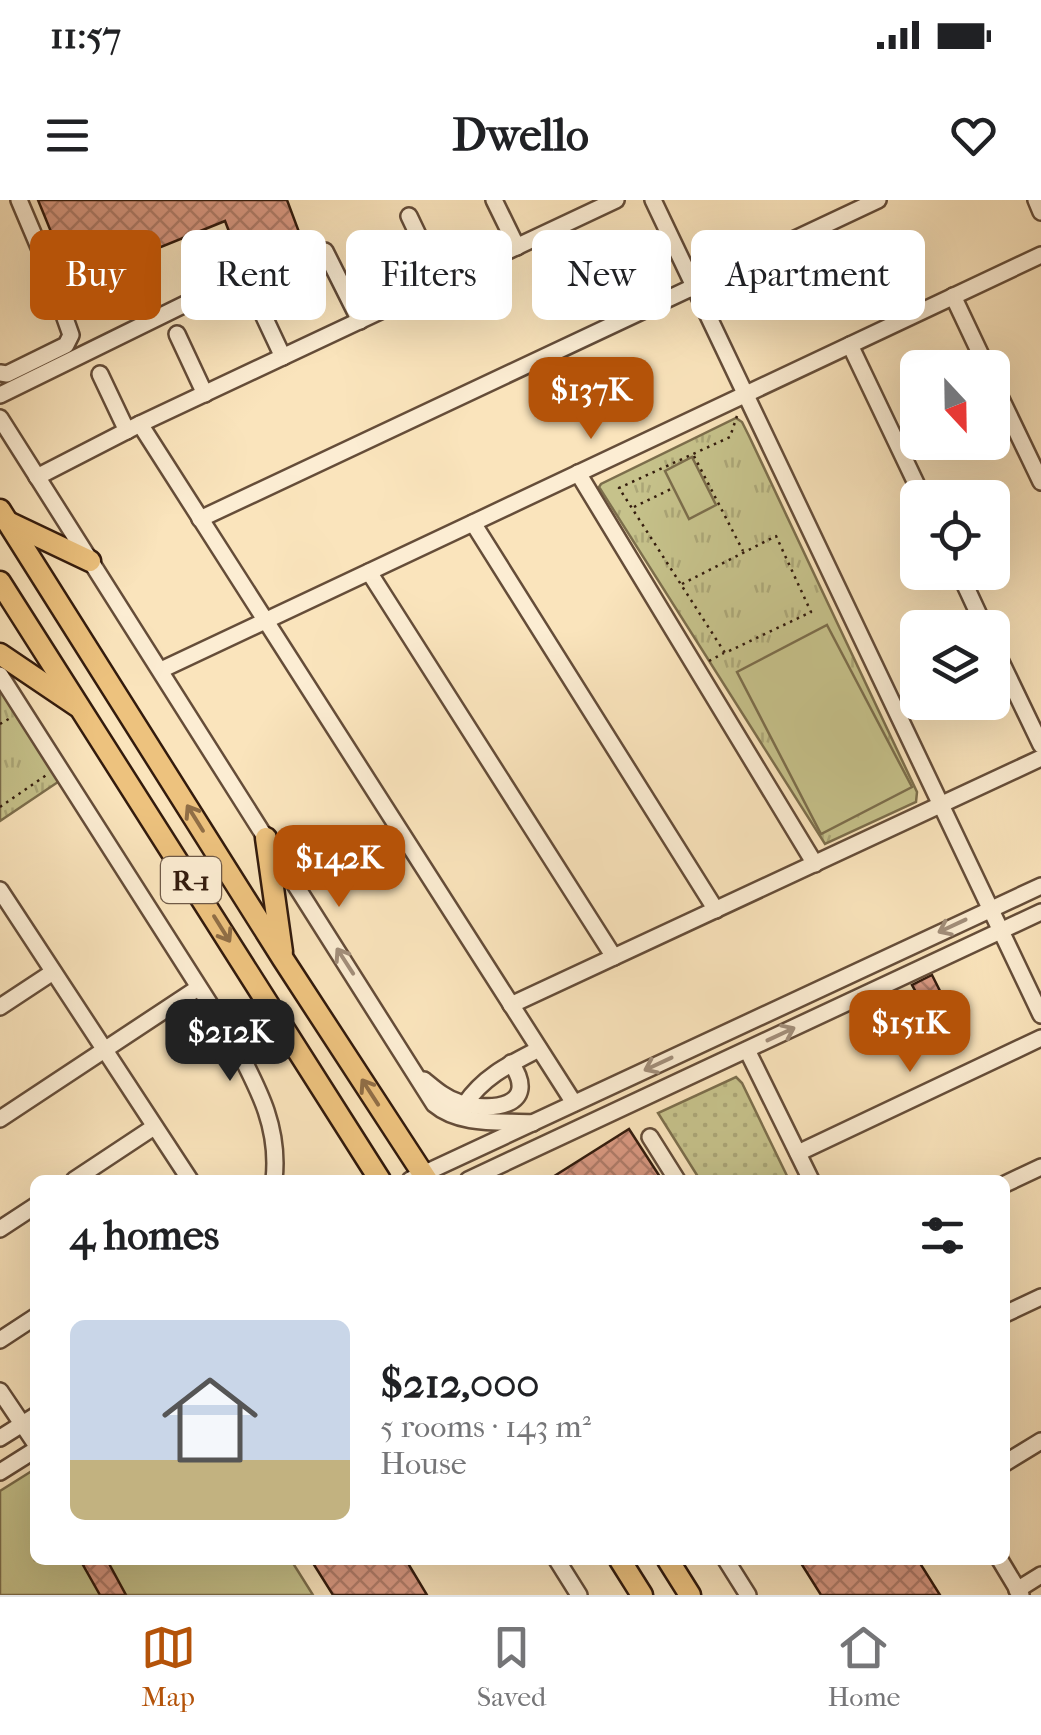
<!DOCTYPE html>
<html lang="en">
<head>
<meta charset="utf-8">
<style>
	body { margin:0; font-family:"IM FELL French Canon",serif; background:#f6f6f6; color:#202124; height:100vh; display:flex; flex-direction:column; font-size:38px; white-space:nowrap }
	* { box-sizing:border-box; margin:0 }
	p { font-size:32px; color:#757577 }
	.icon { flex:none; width:55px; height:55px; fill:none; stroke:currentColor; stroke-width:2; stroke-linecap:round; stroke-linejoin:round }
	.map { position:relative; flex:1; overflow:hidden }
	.drawer { position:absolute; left:30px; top:975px; width:980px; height:390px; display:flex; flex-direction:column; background:#fff; border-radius:15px; box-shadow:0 10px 40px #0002 }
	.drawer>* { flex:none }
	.hud { position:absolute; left:30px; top:30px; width:982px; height:90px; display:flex; gap:20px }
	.needle { width:65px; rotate:158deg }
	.buttons { position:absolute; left:900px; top:150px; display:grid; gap:20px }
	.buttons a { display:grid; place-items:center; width:110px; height:110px; border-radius:15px; background:#fff; box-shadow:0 10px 40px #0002; font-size:50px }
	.price { position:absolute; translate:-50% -85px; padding:0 22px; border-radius:20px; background:#b45309; color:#fff; font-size:32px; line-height:65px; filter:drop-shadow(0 2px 5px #0008) }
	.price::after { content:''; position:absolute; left:50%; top:60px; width:30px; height:22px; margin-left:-15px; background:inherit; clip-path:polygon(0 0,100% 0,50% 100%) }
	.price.on { background:#222; color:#fff }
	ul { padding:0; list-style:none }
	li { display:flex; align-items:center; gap:30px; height:250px; padding:0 40px }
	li+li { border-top:2px solid #e0e0e0 }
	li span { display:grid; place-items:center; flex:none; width:280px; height:200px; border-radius:15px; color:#555 }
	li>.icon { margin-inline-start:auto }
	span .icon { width:120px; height:120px; fill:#fffc; stroke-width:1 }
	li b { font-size:42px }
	h2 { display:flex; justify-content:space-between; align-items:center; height:120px; padding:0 40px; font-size:42px }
	.tag { padding:0 35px; border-radius:15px; background:#fff; box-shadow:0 10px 40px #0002; font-size:35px; line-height:90px }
	.tag.on { background:#b45309; color:#fff }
	.status { display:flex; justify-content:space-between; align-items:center; height:70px; padding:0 50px; background:#fff; direction:ltr }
	.status svg { height:28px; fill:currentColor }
	header { display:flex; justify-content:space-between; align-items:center; height:130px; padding:0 40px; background:#fff; font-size:45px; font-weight:700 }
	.menu { display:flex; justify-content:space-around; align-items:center; height:140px; border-top:2px solid #e0e0e0; background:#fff; font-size:28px; color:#757577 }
	.menu a { display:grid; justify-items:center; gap:5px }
	.menu .on { color:#b45309 }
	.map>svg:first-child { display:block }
	.grass { fill:url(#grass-dots); stroke:#7c6e4c; stroke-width:2.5 }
	.park { fill:url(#park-tufts); stroke:#7c6e4c; stroke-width:2.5 }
	.pitch { fill:#c6c28b; stroke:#7c6e4c; stroke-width:2.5 }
	.building { fill:url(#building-cross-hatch); stroke:#331b0d; stroke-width:2.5 }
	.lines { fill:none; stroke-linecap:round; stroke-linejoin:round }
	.minor-casing { stroke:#654d39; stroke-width:20 }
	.major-casing { stroke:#331b0d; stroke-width:25 }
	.path { stroke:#331b0d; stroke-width:2.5; stroke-dasharray:2.5 5; stroke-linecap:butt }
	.minor { stroke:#fcedd3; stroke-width:15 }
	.major { stroke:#edc27e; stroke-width:20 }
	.oneway { stroke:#906e46 }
	.oneway2 { stroke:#a28e7a }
	.labels { text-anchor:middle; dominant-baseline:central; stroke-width:8; stroke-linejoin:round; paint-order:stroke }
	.shield { fill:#fcedd3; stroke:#6f5a48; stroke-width:2.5 }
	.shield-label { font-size:28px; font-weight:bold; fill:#331b0d }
</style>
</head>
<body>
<div class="status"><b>11:57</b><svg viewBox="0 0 49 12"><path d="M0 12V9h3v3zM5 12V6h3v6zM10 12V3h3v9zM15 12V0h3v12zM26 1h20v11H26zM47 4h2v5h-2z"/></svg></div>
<header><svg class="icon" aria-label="menu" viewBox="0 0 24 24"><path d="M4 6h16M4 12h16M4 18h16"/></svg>Dwello<svg class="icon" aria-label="heart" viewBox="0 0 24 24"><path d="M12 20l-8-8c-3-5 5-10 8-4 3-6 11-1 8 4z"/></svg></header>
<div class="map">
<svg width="1041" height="1395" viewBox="0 0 1041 1395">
	<defs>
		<pattern id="grass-dots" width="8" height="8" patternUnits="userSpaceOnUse" patternTransform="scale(2.5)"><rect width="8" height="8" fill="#c6c28b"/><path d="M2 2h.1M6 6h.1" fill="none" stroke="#aba677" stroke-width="1.8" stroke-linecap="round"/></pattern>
		<pattern id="park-tufts" width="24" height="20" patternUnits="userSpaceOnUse" patternTransform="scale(2.5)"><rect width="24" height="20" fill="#c6c28b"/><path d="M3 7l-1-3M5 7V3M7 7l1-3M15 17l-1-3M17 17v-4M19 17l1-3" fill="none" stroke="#aba677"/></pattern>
		<pattern id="building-cross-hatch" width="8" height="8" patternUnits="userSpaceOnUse" patternTransform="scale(2.5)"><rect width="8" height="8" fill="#db9a83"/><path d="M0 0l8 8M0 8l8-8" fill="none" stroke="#b27d6a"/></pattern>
	</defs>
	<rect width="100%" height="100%" fill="#fae4bc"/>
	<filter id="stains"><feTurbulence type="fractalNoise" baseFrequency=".002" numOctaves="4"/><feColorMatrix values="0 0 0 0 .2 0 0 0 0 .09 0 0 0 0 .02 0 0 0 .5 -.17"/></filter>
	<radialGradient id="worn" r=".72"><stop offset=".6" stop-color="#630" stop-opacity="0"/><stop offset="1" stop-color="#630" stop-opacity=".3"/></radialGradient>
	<path class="grass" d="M736 877 742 883 789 980H700L658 913Z"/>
	<g class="park">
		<path d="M736 218 742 222 749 236 917 592 916 602 825 644 599 287 601 284Z"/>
		<path d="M0 487 61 580 0 621Z"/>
	</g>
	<g class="pitch">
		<path d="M692 257 716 305 689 319 665 271Z"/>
		<path d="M827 425 912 587 821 634 737 472Z"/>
		<path d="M35 1269V1360H291L313 1395H0V1291Z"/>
	</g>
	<g class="building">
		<path d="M38 0H287L299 32 239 58 225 21 72 83Z"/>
		<path d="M932 775 943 797 924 806 912 785Z"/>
		<path d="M629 929 662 980H548Z"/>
		<path d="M92 1360H107L126 1395H100L83 1365Z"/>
		<path d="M311 1360H406L427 1395H333Z"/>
		<path d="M799 1360H918L940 1395H821Z"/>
	</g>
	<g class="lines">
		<defs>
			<g id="minor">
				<path d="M494 0 517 47"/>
				<path d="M653 0 1041 815"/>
				<path d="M1036 0 1041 12"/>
				<path d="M409 16 441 83"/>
				<path d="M325 51 360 121"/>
				<path d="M251 89 283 157"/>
				<path d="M953 96 987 168"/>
				<path d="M177 134 205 194"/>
				<path d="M850 145 923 298"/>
				<path d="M0 173 7 174 66 145 71 135 44 59 19 0"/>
				<path d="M100 174 127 231"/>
				<path d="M992 180 1041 282"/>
				<path d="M0 195 224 85"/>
				<path d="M0 218 434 904C460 926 500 921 533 923"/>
				<path d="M140 224 574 903"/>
				<path d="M578 273 815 664"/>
				<path d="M37 277 140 224 616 0"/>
				<path d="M200 319 878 0"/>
				<path d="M473 323 716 710"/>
				<path d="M369 372 614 757"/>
				<path d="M959 372 985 428"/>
				<path d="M992 443 1041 545"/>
				<path d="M161 470 1041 55"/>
				<path d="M0 475 234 842C258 888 280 927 274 980"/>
				<path d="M0 690 190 980"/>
				<path d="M511 805 1041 558"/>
				<path d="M0 807 53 772"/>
				<path d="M747 850 811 980"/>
				<path d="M424 880C435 889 445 898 458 902 490 913 541 907 511 863"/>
				<path d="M465 904C484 876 510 864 539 849"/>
				<path d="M0 919 198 788"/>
				<path d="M650 937 677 980"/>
				<path d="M798 953 1041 838"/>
				<path d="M74 980 154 927"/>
				<path d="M410 980 1041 686"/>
				<path d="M468 980 1041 712"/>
				<path d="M1005 984 1041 967"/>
				<path d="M0 1029 35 1006"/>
				<path d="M1005 1114 1041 1097"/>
				<path d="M0 1140 35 1117"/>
				<path d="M0 1191 35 1243"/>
				<path d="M0 1238 35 1216"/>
				<path d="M1005 1263 1041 1241"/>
				<path d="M0 1272 35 1250"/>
				<path d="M557 1360 579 1395"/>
				<path d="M726 1360 748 1395"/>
				<path d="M1000 1360 1021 1395"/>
				<path d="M1017 1390 1041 1375"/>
			</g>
			<g id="major">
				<path d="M0 310 283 759 427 980"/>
				<path d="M10 323 90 361"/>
				<path d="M0 382 380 980"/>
				<path d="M0 454 77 506"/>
				<path d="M266 638 282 752"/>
				<path d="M620 1360 642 1395"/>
				<path d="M668 1360 690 1395"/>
			</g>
		</defs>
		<use href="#minor" class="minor-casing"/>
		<use href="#major" class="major-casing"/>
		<g class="path">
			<path d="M694 256 743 351"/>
			<path d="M634 307 673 288"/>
			<path d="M682 384 776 336 811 412 725 453 619 288 730 237 737 216"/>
			<path d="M709 461 724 453"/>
			<path d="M0 524 12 517"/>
			<path d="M0 607 48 574"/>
		</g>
		<use href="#minor" class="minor"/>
		<use href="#major" class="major"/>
	</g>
	<defs><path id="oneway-shaft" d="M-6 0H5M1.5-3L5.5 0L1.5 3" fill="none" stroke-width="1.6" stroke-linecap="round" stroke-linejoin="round" transform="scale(2.5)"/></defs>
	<g class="oneway">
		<use href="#oneway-shaft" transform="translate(195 618) rotate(-122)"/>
		<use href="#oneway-shaft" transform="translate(222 729) rotate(58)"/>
		<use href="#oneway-shaft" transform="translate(370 892) rotate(-123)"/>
	</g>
	<g class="oneway2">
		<use href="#oneway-shaft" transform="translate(952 726) rotate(155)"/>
		<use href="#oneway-shaft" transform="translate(345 761) rotate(-123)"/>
		<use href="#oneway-shaft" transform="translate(781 834) rotate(-25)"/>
		<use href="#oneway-shaft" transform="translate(658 864) rotate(155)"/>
	</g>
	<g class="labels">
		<rect class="shield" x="161" y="657" width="60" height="46" rx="8"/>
		<g class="shield-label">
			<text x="191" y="680">R-1</text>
		</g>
	</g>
	<rect width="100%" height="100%" filter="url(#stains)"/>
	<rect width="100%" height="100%" fill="url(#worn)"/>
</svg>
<div class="buttons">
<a><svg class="needle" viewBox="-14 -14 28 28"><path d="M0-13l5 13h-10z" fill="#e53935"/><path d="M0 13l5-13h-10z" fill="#757577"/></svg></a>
<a><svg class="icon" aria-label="locate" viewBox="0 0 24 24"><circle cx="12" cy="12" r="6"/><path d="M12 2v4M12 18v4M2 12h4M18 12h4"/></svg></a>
<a><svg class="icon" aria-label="layers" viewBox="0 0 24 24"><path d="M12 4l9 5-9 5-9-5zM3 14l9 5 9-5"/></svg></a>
</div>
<b class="price" style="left:591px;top:242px">$137K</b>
<b class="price" style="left:339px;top:710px">$142K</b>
<b class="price" style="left:910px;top:875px">$151K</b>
<b class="price on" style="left:230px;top:884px">$212K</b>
<div class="hud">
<a class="tag on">Buy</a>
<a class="tag">Rent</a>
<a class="tag">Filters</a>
<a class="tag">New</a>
<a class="tag">Apartment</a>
</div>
<section class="drawer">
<h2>4 homes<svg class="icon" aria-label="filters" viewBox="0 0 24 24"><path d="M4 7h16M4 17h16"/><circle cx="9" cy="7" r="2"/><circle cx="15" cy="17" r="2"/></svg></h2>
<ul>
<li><span style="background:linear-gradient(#c9d6e8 70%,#c2b280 0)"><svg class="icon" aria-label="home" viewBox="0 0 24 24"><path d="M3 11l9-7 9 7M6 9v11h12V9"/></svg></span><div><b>$212,000</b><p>5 rooms · 143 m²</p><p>House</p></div></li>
</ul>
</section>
</div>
<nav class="menu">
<a class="on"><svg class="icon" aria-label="map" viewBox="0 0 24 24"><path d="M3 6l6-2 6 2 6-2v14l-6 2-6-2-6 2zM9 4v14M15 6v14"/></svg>Map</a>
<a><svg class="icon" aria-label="saved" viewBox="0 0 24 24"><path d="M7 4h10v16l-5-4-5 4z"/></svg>Saved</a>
<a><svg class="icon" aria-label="home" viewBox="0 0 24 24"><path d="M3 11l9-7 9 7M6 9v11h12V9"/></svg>Home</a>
</nav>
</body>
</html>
